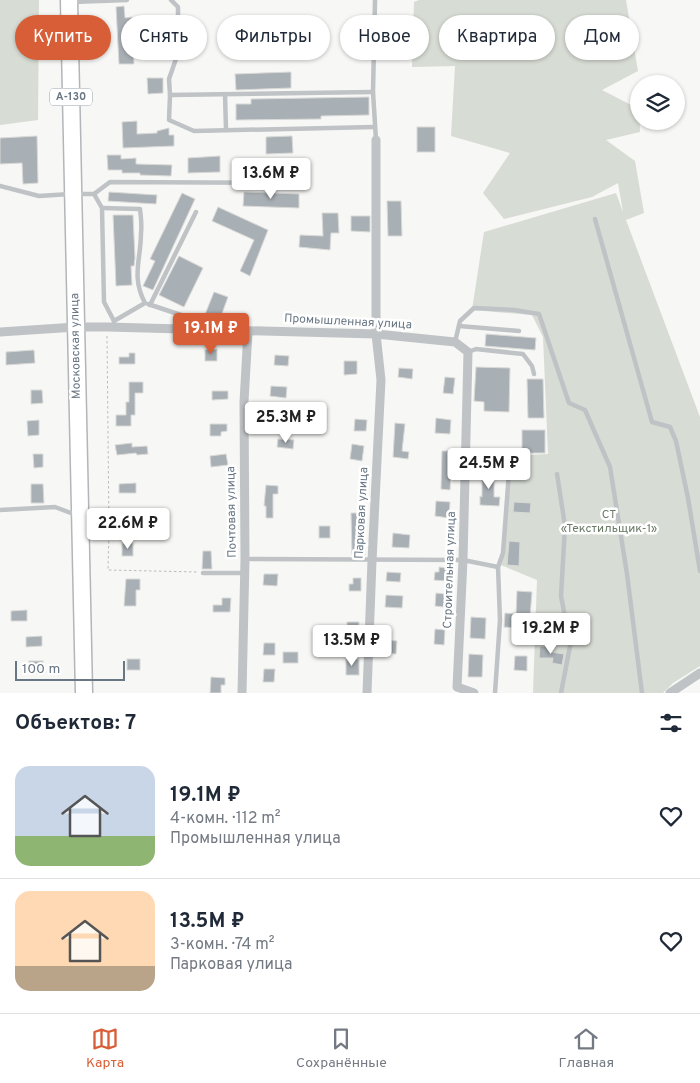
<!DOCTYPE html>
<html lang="ru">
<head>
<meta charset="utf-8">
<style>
	body { margin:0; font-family:Overpass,sans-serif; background:#f2f2f3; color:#1f2937; height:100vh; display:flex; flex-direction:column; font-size:19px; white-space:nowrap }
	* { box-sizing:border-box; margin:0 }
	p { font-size:16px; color:#747a83 }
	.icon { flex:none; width:28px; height:28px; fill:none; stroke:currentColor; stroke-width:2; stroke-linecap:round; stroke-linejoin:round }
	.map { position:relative; height:693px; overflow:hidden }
	.details { display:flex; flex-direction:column; background:#fff; flex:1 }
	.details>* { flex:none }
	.hud { position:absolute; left:15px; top:15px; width:670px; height:45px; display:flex; gap:10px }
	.fabs { position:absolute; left:630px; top:75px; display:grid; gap:10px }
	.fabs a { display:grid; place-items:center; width:55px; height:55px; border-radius:50%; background:#fff; box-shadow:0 1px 4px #0004; font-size:25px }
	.scale { position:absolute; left:15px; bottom:12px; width:110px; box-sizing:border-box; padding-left:5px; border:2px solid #697784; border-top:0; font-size:14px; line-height:18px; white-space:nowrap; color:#697784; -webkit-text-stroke:4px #fff; paint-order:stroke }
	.price { position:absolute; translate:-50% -42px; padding:0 11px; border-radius:5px; background:#fff; color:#222; font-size:16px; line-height:32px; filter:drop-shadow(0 1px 2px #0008) }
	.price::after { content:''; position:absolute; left:50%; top:30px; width:15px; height:11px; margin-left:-8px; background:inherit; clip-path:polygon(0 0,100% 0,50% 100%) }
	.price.active { background:#d75e36; color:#fff }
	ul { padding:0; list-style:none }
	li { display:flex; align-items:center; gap:15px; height:125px; padding:0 15px }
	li+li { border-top:1px solid #e0e1e3 }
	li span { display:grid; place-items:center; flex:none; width:140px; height:100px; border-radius:15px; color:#555 }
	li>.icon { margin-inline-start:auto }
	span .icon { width:60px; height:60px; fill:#fffc; stroke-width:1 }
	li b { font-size:21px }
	h2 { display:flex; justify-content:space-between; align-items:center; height:60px; padding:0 15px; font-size:21px }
	.tag { padding:0 18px; border-radius:22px; background:#fff; box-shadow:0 1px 4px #0004; font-size:18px; line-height:45px }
	.tag.active { background:#d75e36; color:#fff }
	.tab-bar { display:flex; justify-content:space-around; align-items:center; height:70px; border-top:1px solid #e0e1e3; background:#fff; font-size:14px; color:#747a83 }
	.tab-bar a { display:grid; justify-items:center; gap:2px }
	.tab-bar .active { color:#d75e36 }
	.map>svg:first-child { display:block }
	.green { fill:#d7dcd4 }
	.building { fill:#a9b0b5; stroke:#d9d9d7 }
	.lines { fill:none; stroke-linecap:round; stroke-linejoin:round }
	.highway-casing { stroke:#b2b6b9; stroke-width:19 }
	.path { stroke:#b9bcbe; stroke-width:1; stroke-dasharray:2.5 2.5; stroke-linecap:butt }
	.lane { stroke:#bfc3c6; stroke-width:4.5 }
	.street { stroke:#bfc3c6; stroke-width:9 }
	.highway { stroke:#fff; stroke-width:16 }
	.labels { text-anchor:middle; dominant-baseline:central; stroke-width:5; stroke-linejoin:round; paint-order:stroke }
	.shield { fill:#fff; stroke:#96a0a9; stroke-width:1 }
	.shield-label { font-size:11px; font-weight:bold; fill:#697784 }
	.street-label { font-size:12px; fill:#697784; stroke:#fff }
	.park-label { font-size:12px; fill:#6b7b67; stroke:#fff }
</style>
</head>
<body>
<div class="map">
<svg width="700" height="693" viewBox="0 0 700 693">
	<rect width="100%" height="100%" fill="#f7f7f5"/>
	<g class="green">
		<path d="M0 0H39L38 120 0 125Z"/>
		<path d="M419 0H626L638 71 602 90 639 109 640 132 606 140 635 161 644 213 626 220 700 417V666L673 683 663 693H533L537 580 501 565 511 456 548 454 543 337 532 315 472 310 484 232 616 193 623 212 618 183 592 197 504 219 483 193 510 153 451 136 455 66 412 67 414 2Z"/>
	</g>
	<g class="building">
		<path d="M124 6 125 18 132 17 134 64H119L116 7Z"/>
		<path d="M379 33H392V58H380Z"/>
		<path d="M291 72V88L236 90 235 74Z"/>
		<path d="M147 78H163V93L148 94Z"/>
		<path d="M369 97V115L321 116V119L236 120V104H251V99Z"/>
		<path d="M137 121V134L157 133V131L169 128V135H174V146L123 148 122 122Z"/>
		<rect x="417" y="127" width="18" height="25"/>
		<path d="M37 136 38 183 23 184 22 163 0 164V138Z"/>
		<path d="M292 136 293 153 266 154V137Z"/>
		<path d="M107 155H121V159L136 158V164L172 165 171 176 140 175V173H122V170H108Z"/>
		<path d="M220 156V172L188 173V158Z"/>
		<path d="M109 192 157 195 156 204 108 201Z"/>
		<path d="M244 192 299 194V208L243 206Z"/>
		<path d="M182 193 195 199 153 290 143 286 155 261 150 259Z"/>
		<path d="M387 201H401L402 236H388Z"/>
		<path d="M218 207 268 230 250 276 240 271 254 240 212 221Z"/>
		<path d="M322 213H338L339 233H331L330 250 299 247 300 235 323 236Z"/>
		<path d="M113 215H133L135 258 134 266H131L132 285 116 286Z"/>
		<path d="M351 216H370V232L351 231Z"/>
		<path d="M179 256 203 268 184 307 159 295Z"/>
		<path d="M214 292 228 297 220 319 204 317Z"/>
		<path d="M486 334 536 338 535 350 485 346Z"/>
		<path d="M217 349V361H205V350Z"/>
		<path d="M34 350 35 363 6 365V352Z"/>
		<path d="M129 353H135V364H119V357H129Z"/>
		<path d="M275 355 289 356 288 366 274 365Z"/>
		<path d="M344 361H357V374L344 375Z"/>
		<path d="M476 367 510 368 509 412 484 411V402L474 401Z"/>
		<path d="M399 368 413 369 412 379 398 377Z"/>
		<path d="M445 377 455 378 453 394 443 393Z"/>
		<path d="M527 379H543L544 418H528Z"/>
		<path d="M129 382H143V393H135V415H131V426H116V415H126V402H129Z"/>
		<path d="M271 386 287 387 286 398 270 396Z"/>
		<path d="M31 390H42L43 403 31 404Z"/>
		<path d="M212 391H228V399L212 400Z"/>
		<path d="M436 418 451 420 450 434 435 433Z"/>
		<path d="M355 419 367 420 366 431H354Z"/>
		<path d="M39 420V435L28 436 27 421Z"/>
		<path d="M395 423 405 424 402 451 409 452 408 459 393 457Z"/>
		<path d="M210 424H227V431L221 432V436H210Z"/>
		<rect x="522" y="430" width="23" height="23"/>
		<path d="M278 439 294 440 293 449 277 447Z"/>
		<path d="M132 443V447L147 446 148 454 137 455 136 453 117 455 115 445Z"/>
		<path d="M352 444 364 446 362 461 350 459Z"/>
		<path d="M442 451H452L450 490 441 489Z"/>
		<path d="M33 454H43V467L34 468Z"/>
		<path d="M226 454 228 465 211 467 210 456Z"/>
		<path d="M482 471H494V497H500L499 506 480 505V496L482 497Z"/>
		<path d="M136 483V493H119V484Z"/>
		<path d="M31 484H43L44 503H31Z"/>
		<path d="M266 485 278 486V494H273V518H266V506H264Z"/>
		<path d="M436 501 450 502 449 518 435 516Z"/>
		<path d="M514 502 531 503 530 513 513 512Z"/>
		<path d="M119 511H130L129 524H119Z"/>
		<path d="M351 513H362L360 551H365V555H352Z"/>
		<rect x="319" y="526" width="11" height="12"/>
		<path d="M393 533 410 535 409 548 392 547Z"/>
		<path d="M509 541 520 542 519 566 507 565Z"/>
		<rect x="122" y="543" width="11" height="13"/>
		<path d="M203 551H211L212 569H202Z"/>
		<path d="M439 567 447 568 446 581 434 580 435 572H439Z"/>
		<path d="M387 572 401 573 400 582 386 581Z"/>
		<path d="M264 574H278L277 586 263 585Z"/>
		<path d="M353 578H361V591H349V584H353Z"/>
		<path d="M126 579H140V590H136V606H124Z"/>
		<path d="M517 591 532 592 529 629 504 627 505 613 516 614Z"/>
		<path d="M436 593 445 594 444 607 435 606Z"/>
		<path d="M386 595 403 596 402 608 385 607Z"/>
		<path d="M222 598H231L230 612H213V605H222Z"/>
		<path d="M27 610V621H11V611Z"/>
		<path d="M471 617 486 618 485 639 470 638Z"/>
		<path d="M347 622H359L358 636H347Z"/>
		<path d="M435 629 445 630 444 645 434 644Z"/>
		<path d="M42 636V646L26 647V637Z"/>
		<path d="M385 640 397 641 396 654 384 653Z"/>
		<path d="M264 643H275V655H263Z"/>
		<path d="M540 646 551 647V652L564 654 562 665 552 663 553 658H539Z"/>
		<rect x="283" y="652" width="15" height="11"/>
		<path d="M469 654 483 655 482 677H468Z"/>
		<path d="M515 656H527V671L514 670Z"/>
		<rect x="127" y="659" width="13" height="11"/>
		<rect x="346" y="659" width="13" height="16"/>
		<rect x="29" y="661" width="14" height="12"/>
		<path d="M264 669H275L274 682H263Z"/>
		<path d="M211 677 225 678V685H221V693H210Z"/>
	</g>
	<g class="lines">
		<defs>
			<path id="highway" d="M69 0 84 693"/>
		</defs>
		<use href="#highway" class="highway-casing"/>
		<path class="path" d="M107 336 109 530 108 570 198 572"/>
		<g class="lane">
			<path d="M171 0 178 7V53L169 79 170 95 373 92"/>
			<path d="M375 0 373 92 376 140"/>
			<path d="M73 2 127 0"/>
			<path d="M225 94 226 130"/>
			<path d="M170 95 169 120 194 131 374 127"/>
			<path d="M0 186 39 196 70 194"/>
			<path d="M77 194H94L102 208 104 302 114 321V327"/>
			<path d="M94 194 110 182 307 183"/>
			<path d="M102 208 140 209C141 217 142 225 141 233 141 259 131 277 145 303L114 321"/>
			<path d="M595 219 652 422 670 427 676 441 688 498 700 571"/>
			<path d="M148 304 190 318 191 329"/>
			<path d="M150 305 196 212"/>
			<path d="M459 326 519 331"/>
			<path d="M455 342 460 321 474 308 514 310 539 314 569 403 585 410 610 467 627 574 642 693"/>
			<path d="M468 352 476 349 523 354 532 366 534 374"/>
			<path d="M557 474 565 526 561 596 566 622 573 631 561 693"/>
			<path d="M0 510 55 507 76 515"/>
			<path d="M245 559 463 560 498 567"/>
			<path d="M203 573H245"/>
			<path d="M495 693 500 620 498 567 503 553 509 472"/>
		</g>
		<g class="street">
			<path d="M0 332 76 327H107L376 334 455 342 468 352 463 560 457 687 474 693"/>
			<path d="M242 693 245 559 244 402 248 331"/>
			<path d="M367 693 372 561 381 380 376 334V140"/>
			<path d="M670 693 700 673"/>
		</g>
		<use href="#highway" class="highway"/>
	</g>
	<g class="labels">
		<rect class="shield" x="50" y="88.5" width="42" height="17" rx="4"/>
		<g class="shield-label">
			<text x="71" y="97">А-130</text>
		</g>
		<g class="street-label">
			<text transform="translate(348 322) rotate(3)">Промышленная улица</text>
			<text transform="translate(76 346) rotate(-91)">Московская улица</text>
			<text transform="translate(232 512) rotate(-91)">Почтовая улица</text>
			<text transform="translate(362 513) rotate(-87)">Парковая улица</text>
			<text transform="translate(450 570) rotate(-88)">Строительная улица</text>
		</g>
		<g class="park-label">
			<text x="609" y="515">СТ<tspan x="609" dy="14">«Текстильщик-1»</tspan></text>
		</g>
	</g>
</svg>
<div class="fabs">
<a><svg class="icon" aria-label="layers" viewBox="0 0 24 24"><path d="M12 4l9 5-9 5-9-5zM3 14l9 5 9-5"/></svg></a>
</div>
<div class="scale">100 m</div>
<b class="price" style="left:271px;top:200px">13.6M ₽</b>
<b class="price active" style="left:211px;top:355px">19.1M ₽</b>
<b class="price" style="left:286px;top:444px">25.3M ₽</b>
<b class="price" style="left:489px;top:490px">24.5M ₽</b>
<b class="price" style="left:128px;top:550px">22.6M ₽</b>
<b class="price" style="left:551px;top:655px">19.2M ₽</b>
<b class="price" style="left:352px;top:667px">13.5M ₽</b>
<div class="hud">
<a class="tag active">Купить</a>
<a class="tag">Снять</a>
<a class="tag">Фильтры</a>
<a class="tag">Новое</a>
<a class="tag">Квартира</a>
<a class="tag">Дом</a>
</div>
</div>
<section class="details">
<h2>Объектов: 7<svg class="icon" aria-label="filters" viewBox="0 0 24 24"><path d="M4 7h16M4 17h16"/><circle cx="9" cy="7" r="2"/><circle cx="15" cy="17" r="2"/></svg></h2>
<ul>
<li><span style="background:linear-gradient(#c9d6e8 70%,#8fb573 0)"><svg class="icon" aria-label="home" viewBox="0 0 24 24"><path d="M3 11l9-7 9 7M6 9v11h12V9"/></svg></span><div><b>19.1M ₽</b><p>4-комн. · 112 m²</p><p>Промышленная улица</p></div><svg class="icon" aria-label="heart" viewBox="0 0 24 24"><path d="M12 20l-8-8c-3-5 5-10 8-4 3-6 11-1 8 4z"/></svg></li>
<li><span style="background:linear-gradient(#ffd9b3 75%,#b9a48a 0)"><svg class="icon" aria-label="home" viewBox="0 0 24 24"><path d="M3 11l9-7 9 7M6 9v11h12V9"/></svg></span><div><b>13.5M ₽</b><p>3-комн. · 74 m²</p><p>Парковая улица</p></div><svg class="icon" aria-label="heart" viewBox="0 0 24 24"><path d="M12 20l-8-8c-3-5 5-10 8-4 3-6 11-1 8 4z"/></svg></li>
</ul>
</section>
<nav class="tab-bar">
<a class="active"><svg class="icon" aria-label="map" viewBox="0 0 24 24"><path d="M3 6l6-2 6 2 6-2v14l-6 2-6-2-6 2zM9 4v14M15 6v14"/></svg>Карта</a>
<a><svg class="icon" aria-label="saved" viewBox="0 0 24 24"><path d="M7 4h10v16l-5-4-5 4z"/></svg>Сохранённые</a>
<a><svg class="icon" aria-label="home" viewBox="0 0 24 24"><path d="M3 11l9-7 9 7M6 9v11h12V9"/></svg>Главная</a>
</nav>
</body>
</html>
